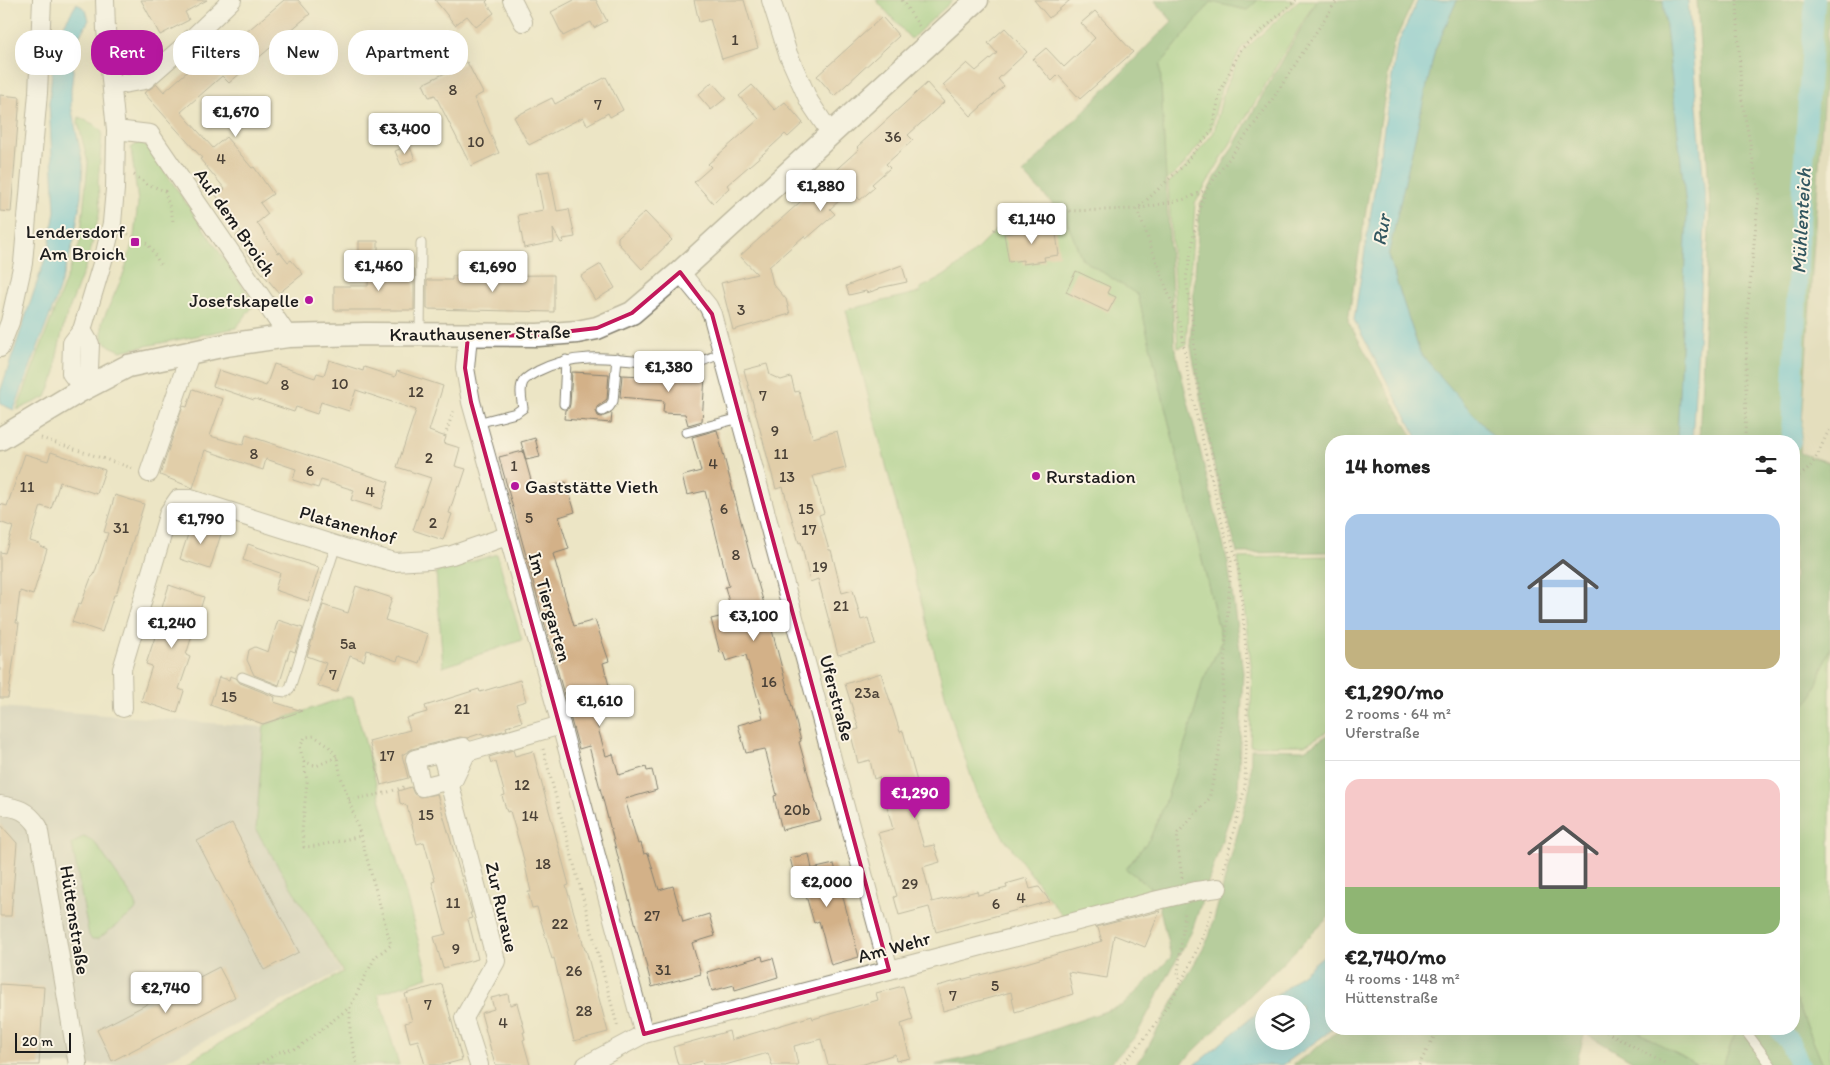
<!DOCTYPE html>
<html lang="en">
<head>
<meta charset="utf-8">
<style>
	body { margin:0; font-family:Itim,sans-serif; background:#f6f6f6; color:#222; height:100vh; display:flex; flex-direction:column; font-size:19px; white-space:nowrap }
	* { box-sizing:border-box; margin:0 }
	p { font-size:16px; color:#767676 }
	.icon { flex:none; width:28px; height:28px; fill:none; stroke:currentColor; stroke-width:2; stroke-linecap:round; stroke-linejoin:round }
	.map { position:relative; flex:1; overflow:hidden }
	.side { position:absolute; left:1325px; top:435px; width:475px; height:600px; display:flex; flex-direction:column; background:#fff; border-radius:20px; box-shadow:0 5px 20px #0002 }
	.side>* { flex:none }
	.banner { position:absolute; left:15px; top:30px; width:475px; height:45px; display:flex; gap:10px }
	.tools { position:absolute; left:1255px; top:995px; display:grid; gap:10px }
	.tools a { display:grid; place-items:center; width:55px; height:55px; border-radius:50%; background:#fff; box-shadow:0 5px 20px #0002; font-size:25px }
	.scale { position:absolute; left:15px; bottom:12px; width:56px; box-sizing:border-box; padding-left:5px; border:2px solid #1c1c1c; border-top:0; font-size:14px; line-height:18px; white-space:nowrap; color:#1c1c1c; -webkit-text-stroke:4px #fcf5e5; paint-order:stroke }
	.price { position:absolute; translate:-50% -42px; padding:0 11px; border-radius:5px; background:#fff; color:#222; font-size:16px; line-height:32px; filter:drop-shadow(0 1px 2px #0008) }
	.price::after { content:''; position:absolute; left:50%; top:30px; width:15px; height:11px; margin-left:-8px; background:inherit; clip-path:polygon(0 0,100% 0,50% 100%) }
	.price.on { background:#b5179e; color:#fff }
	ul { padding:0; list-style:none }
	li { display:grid; align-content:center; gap:10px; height:265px; padding:0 20px }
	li+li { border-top:1px solid #e0e0e0 }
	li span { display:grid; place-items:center; height:155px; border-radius:15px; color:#555 }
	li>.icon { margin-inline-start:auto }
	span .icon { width:90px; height:90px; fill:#fffc; stroke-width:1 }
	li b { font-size:21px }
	h2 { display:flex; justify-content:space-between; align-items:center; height:60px; padding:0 20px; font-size:21px }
	.pill { padding:0 18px; border-radius:20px; background:#fff; box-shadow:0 5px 20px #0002; font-size:18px; line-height:45px }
	.pill.on { background:#b5179e; color:#fff }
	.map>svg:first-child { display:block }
	.built { fill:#d9d4b4 }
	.industrial { fill:#c5c5b8 }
	.green { fill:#92cb7e; stroke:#57744d }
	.forest { fill:#75af6d; stroke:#486644 }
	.water { fill:#5fc4dd; stroke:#3e707c }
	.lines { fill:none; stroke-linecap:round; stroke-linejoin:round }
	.canal { stroke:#5fc4dd; stroke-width:20 }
	.building { fill:#d3b188 }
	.service-casing { stroke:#848070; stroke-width:11 }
	.minor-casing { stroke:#848070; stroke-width:20 }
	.tertiary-casing { stroke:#848070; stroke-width:25 }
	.path { stroke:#848070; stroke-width:3; stroke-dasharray:1 4; stroke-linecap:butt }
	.service { stroke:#fff; stroke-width:9 }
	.minor { stroke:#fff; stroke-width:18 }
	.tertiary { stroke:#fff; stroke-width:22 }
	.marked { fill:none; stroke:#c2185b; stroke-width:4; stroke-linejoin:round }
	.poi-dot { fill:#b5179e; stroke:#fcf5e5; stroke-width:2 }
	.labels { text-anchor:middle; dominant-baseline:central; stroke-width:4; stroke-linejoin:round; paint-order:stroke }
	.number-label { font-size:16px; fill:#4a4137 }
	.street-label { font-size:19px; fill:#1c1c1c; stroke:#fcf5e5 }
	.poi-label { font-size:19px; fill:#1c1c1c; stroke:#fcf5e5; text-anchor:end }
	.water-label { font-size:20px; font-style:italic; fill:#335760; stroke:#fcf5e5 }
</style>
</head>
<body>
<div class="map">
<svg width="1830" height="1065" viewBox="0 0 1830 1065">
	<rect width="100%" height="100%" fill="#fcf5e5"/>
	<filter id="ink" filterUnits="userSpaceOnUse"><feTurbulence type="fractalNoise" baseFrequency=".02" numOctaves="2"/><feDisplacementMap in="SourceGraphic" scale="10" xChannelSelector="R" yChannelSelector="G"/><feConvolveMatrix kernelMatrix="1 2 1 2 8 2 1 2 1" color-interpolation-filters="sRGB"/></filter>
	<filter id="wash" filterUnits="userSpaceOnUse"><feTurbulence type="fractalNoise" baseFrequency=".0096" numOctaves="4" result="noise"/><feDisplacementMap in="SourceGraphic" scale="20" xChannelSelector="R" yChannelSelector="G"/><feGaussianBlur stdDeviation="1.12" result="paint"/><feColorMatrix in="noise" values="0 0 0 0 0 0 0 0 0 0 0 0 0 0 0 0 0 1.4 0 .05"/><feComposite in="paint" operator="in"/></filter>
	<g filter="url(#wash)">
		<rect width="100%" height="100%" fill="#ece5c5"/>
		<path class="built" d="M1830 18V463L1800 453 1815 204Z"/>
		<path class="industrial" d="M0 707 265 727 256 830 341 971 157 1065H0Z"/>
		<g class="green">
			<path d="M876 0H953L911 39Z"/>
			<path d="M1258 0H1295L1241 49 1221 89 1211 130 1183 166 1166 182 1160 65 1211 2 1247 10Z"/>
			<path d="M1299 0H1316L1195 203 1186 345 1178 348 1168 183 1185 168 1214 132 1224 90 1243 51Z"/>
			<path d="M79 117 95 125 102 132 98 184 100 210 89 257 65 320 57 355 56 372 46 397 17 410 80 242 88 163 78 122Z"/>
			<path d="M141 141 151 151 250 297 253 306 236 328 121 351 110 346 102 339V322L124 273 134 237 138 202 131 148Z"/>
			<path d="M1065 217 1082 259 1138 295 1222 642 1203 680 1189 732 1164 806 1150 838 1126 869 1156 892 1063 917 1002 835 978 797 951 717 846 310 920 292V288C953 275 972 254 996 230L998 231 1016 221Z"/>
			<path d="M497 554 522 640 443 667 436 572Z"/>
			<path d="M1331 556V729L1305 745 1250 746 1252 672 1238 558Z"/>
			<path d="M1830 647V1065H1823L1794 995V716L1812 697Z"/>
			<path d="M345 697H353L428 977 378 994 399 1065H182L343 972 256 830 264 725Z"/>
			<path d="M84 836 93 841 98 847 135 901 137 907 134 912 98 939H92L89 936 72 844Z"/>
			<path d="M1633 1029H1737L1723 1065H1697Z"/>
		</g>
		<g class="forest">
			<path d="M1156 0H1258L1247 10 1211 2 1160 65 1175 349 1228 563 1243 672 1238 792 1192 931 1136 1036 1109 1065H935L983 1054 1123 1005 1171 957 1156 892 1126 869 1150 838 1164 806 1189 732 1203 680 1222 642 1138 295 1082 259 1065 217 1023 173 1172 21 1155 1Z"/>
			<path d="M1317 0H1414L1393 45 1348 321 1415 441H1331V552L1237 553 1212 458 1190 342 1200 204Z"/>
			<path d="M1457 0H1663L1687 215 1677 441H1497L1420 353 1388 256 1435 50Z"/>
			<path d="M1697 0H1830L1800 453 1830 463V647L1812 697 1794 716V441H1699L1710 206Z"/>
			<path d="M1331 733V915L1180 1065H1134L1144 1054 1209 937 1250 787 1251 749 1304 750Z"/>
			<path d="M1794 995 1823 1065H1723L1737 1029H1794Z"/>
			<path d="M1341 1029H1633L1697 1065H1639L1585 1033 1576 1065H1293Z"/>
		</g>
		<g class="water">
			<path d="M1418 0H1457L1435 50 1388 256 1420 353 1497 441H1419L1354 320 1397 45Z"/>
			<path d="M1663 0H1688L1706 211 1692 441H1677L1687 215Z"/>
			<path d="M77 3 86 10 89 20 80 35 75 53 71 90V106L83 164 81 197 74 241 55 302 14 410 0 404V392L49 247 55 211 49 103 54 53 62 28Z"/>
			<path d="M1331 949V1029H1333L1283 1065H1195L1264 1007V1041H1301V1004H1267Z"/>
		</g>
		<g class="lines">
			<g class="canal">
				<path d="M1791 441 1799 232 1815 0"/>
				<path d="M1778 1029 1789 1041 1800 1065"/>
			</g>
		</g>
		<g id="blocks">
			<g class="building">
				<path d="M141 0H207L185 12 189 20 160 35Z"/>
				<path d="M284 0H298L310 14 229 83 222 76 181 112 213 148 226 137 252 168 254 167 273 194 260 203 268 214 257 223 278 253 280 252 288 262 291 260 303 274 279 293 258 268 236 236 241 232 216 195 225 189 200 159 202 158 144 93 157 84 164 92 205 56 210 63Z"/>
				<path d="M435 0H488L486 2 494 13 476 27 467 16 455 25Z"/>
				<path d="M574 0H596L607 21 594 28 591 22 563 36 551 12Z"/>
				<path d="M694 0H744L758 48 722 59 710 19 699 22Z"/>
				<path d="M1034 0H1070L1049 18Z"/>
				<path d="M1095 11 1133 52 1080 99 1058 75 1052 81 1033 59 1046 48 1064 67 1095 38 1081 23Z"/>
				<path d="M882 17 899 36 834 96 817 76Z"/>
				<path d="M1005 28 1027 52 998 79 1004 86 971 116 943 85 967 63 976 71 997 53 988 43Z"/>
				<path d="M467 62 483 93 474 98 499 153 471 166 435 95 429 97 423 84Z"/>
				<path d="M606 77 623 110 610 117 608 113 587 125 583 117 529 145 514 117 552 98 555 104Z"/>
				<path d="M712 82 726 98 711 110 698 95Z"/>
				<path d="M927 83 944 102 908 135 913 140 886 164 890 168 872 184 875 187 860 200 851 190 830 209 835 214 806 239 804 236 769 267 773 284 786 299 790 314 733 330 721 283 757 274 740 256 859 149 857 147Z"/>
				<path d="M752 85 775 110 785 102 803 123 788 137 785 134 771 147 727 185 729 188 713 203 694 182 711 167 708 164 759 119 739 96Z"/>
				<path d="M0 95 20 97 11 212 0 211Z"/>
				<path d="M409 145 415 159 401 165 395 151Z"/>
				<path d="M549 171 557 211 569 209 575 237 563 239 564 242 561 243 553 229 554 242 524 248 518 215 543 210 536 173Z"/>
				<path d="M645 212 672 240 642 269 618 243V237Z"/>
				<path d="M1055 227 1059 255 1044 257 1045 261 1023 264V260L1009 262 1004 234Z"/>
				<rect x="359" y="241" width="19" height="15"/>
				<path d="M601 264 615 288 595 300 581 276Z"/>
				<path d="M902 265 907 282 879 288V289L867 293 866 291 849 295 846 286Z"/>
				<path d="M414 269V310H334V286H368L369 270Z"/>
				<path d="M1076 271 1110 287 1107 293 1116 297 1108 312 1066 292Z"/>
				<path d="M554 275V312L427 309V280H452V276Z"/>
				<path d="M329 360 363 371 364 367 395 377 397 371 443 386 429 431 446 437 444 443 460 448 455 466 466 469 460 487 458 486 449 513 452 514 443 540 413 530 431 478 397 467 416 410 356 390 349 411 321 402 317 414 296 407 294 412 255 399 254 400 213 386 219 370 266 386 274 364 315 378 317 373 324 375Z"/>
				<path d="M767 364 770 375 781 380 791 377 795 392 799 391 813 438 837 431 846 468 813 476 824 513 819 515 829 550H831L842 593 853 590 861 620 868 618 875 644 838 655 818 579 810 582 801 542 799 543 783 487 776 489 744 370Z"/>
				<path d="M572 372 609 374 607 399 597 407 596 411 598 416 601 417 612 413 611 423 564 419 565 410 569 408 570 404Z"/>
				<path d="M666 374 705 377 702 421 688 425 685 414 663 413 664 401 620 397 622 375 666 377Z"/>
				<path d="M193 389 223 399 210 436 243 445 246 435 389 482 381 509 351 500 354 490 321 480 318 488 293 480 296 469 266 459 263 470 205 450 193 488 160 475 183 406 187 407Z"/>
				<path d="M717 430 752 563 773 634 801 741 799 742 821 820 782 830 775 802 774 796 777 795 765 749 746 753 738 725 763 718 746 655 726 661 723 652 720 653 711 619 728 615 725 607 730 606 725 587 729 586 705 491 687 495 682 476 701 471 692 437Z"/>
				<path d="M535 438 540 457 526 460 521 442Z"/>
				<path d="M523 451 534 491 566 482 575 512 559 517 569 549 553 554 574 626 595 620 609 661 603 663 612 697 593 702 595 711H593L606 756 613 754 619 775 646 767 647 771 652 770 657 790 625 799 638 844 641 843 644 854 648 853 659 890 673 886 683 922 709 914 715 936 692 943 701 974 652 987 589 746 579 749 499 457Z"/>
				<path d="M51 452 105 470 97 494 60 482 51 509 41 506 30 541 40 544V546L47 549 33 595 20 591 16 623H19L8 698H0V552L5 553 13 527 0 522V504L7 506 25 454 48 461Z"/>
				<path d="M115 495 144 504 116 595H114L102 632 72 622 79 603 81 604 91 578 94 575 108 533 104 532Z"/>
				<path d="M192 522 222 531 210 569 180 559Z"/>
				<path d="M248 544 319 568 308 601 275 590 280 573 243 560Z"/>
				<path d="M169 585 204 597 186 655 190 657 179 689 184 691 177 713 141 701 152 666 146 664 157 631 155 630Z"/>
				<path d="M356 586 392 598 385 620 428 634 419 663 399 656 397 661 367 650 364 661 350 656 337 692H336L318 686 326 663 307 656 323 605 348 613Z"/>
				<path d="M278 620 303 628 295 652 290 650 279 685 254 675 247 660 249 650 255 647 268 652Z"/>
				<path d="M881 673 900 732 903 731 923 803 912 806 924 847 934 845 940 862 923 867 932 902 977 891 978 895 1007 888 1006 884 1027 878 1030 889 1039 887 1050 901 936 932 929 907 899 915 894 897 897 896 878 833 893 829 879 777 874 779 870 760 858 763 850 731 859 729 845 684Z"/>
				<path d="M230 676 236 678 240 683 275 697 274 702 302 711 263 724 210 705 219 677 229 680Z"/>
				<path d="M520 680 526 701 516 704 522 722 506 727 507 730 483 736 482 733 467 738 460 737 412 749 402 755 408 778 381 785 369 741 410 730 406 718 427 712 425 706 479 689 480 692Z"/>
				<path d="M513 750 515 756 533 751 569 885 566 886 585 950H586L608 1032 574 1041 554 958 552 959 537 907 532 908 528 892H531L522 852 510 811 507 812 502 796 505 795 496 762 491 763 489 757Z"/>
				<path d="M411 787 414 794 420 797 437 794 472 913H470L472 918 468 919 478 959 443 968 434 937 446 934 432 882 435 881 424 842 417 844 407 806 400 803 398 791Z"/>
				<path d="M232 823 299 952 264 970 197 841Z"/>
				<path d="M0 824 17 843 11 916H0Z"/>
				<path d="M809 854 812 869 834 864 859 957 831 965 819 921 814 923 799 872 794 874 790 858Z"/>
				<path d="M1160 911 1145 947 1114 935 1107 978 1068 972 1073 994 1015 1012 1011 992 943 1011 937 986 1019 965 1102 941 1098 928 1096 927Z"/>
				<path d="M762 956 763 961 773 958 778 977 735 990 734 985 712 991 707 972Z"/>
				<path d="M219 967 235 997 112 1061 97 1030Z"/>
				<path d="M0 984 44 987 39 1065H0Z"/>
				<path d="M442 984 462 1060 443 1065H425L418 1040 410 1042 405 1023 412 1021 405 994Z"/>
				<path d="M903 986 913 1020 901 1024 910 1058 896 1061 895 1054 861 1065H828L821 1039 794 1046 798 1065H772L768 1053 725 1065H703L702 1061 688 1065H678L673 1047 729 1031 731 1040 812 1016 813 1019 878 1000 876 993Z"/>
				<path d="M508 994 510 1005 517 1003 525 1032H523L525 1039 523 1040 530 1065H495L481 1013 494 1009 491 998Z"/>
			</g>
		</g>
	</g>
	<g filter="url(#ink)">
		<use href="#blocks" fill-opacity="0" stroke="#848070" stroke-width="1"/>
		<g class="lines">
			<defs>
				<g id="service">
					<path d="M420 335 421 243"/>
					<path d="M564 404 566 360"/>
					<path d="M602 411 609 407 613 401 617 358"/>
					<path d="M477 423 516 413 523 408C522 401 519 389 523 382 526 377 533 374 538 371 586 346 635 364 685 364 698 364 710 358 722 353"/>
					<path d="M686 432 740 418"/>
					<path d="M242 677 278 691 286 692 290 688 336 545"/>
					<path d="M1744 1029 1771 1065"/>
				</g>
				<g id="minor">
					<path d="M512 0 523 22"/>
					<path d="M771 0 788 54 809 101 831 134"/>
					<path d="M112 86 145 80 185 45 232 0"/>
					<path d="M116 130 150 134 288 336"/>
					<path d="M680 272 708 306 712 314 889 970"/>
					<path d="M82 330 90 344 89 369 83 389"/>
					<path d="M468 336 465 368 471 402 561 725 644 1034"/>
					<path d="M0 348 10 322 23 263 38 93 42 0"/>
					<path d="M83 389 71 373 72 343 82 330 104 257 112 223 115 189 116 130 106 29 105 0"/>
					<path d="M149 473 191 351"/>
					<path d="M123 708 122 669 169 512 178 499H191L354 551 394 562 430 560 452 555 507 536"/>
					<path d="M463 747 465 756 454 779 422 787 415 759Z"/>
					<path d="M0 805C18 808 27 810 38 826L78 1065"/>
					<path d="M479 1065 464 1018 496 961 443 759 561 725"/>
					<path d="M586 1065 644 1034 1158 900 1196 891 1218 888"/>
				</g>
				<path id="tertiary" d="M0 439 78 392 128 366 226 345 288 336 365 334 538 335 577 332 597 328 632 313 680 272 977 0"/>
			</defs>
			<use href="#service" class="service-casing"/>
			<use href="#minor" class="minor-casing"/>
			<use href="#tertiary" class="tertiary-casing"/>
			<g class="path">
				<path d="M902 0 919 26"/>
				<path d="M1737 0 1741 94 1759 193 1747 315 1745 441"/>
				<path d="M134 175 147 184 168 192"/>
				<path d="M165 191C167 202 172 210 173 222"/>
				<path d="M994 230C1006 220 1016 216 1031 212L1137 209 1186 199 1205 190"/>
				<path d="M128 234 148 244 162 267"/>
				<path d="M445 436 454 409"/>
				<path d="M41 438 132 468"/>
				<path d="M1794 477C1816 472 1819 446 1830 429"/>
				<path d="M543 749 618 1028"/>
				<path d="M337 757 316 766 303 761 300 747 305 737 314 736 327 744 337 757 341 777 359 830 391 945 375 957 350 1007V1034L357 1065"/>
				<path d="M304 762 307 782 302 831 304 847 317 846 361 836"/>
				<path d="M349 800 385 793 404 787"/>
				<path d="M1223 872 1245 787 1248 671 1239 572 1212 455 1196 374 1193 324 1186 278 1198 214 1206 190 1272 100 1337 0"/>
				<path d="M1182 878 1177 841 1178 833 1209 799 1219 752 1231 561 1190 387 1181 327 1137 209 1183 166 1212 130 1221 89 1241 49 1296 0"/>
				<path d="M1180 984 1178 973 1185 911"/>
				<path d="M1602 1029 1667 1065"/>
				<path d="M258 1065 279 1052 298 1048 350 1007"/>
				<path d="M1121 1065C1162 1024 1196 962 1213 907"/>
				<path d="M1419 1065 1438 1029"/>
			</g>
			<use href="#service" class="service"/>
			<use href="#minor" class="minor"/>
			<use href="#tertiary" class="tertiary"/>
		</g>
	</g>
	<path d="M0 0H1830V1065H0ZM680 272 712 314 889 970 644 1034 471 402 465 368 468 336 538 335 597 328 632 313Z" fill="#ece5c5" fill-opacity=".55" fill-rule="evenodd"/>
	<path class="marked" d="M680 272 712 314 889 970 644 1034 471 402 465 368 468 336 538 335 597 328 632 313Z"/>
	<g class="poi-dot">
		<rect x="130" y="237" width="10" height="10" rx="2.5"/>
		<circle cx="309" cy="300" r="5"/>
		<circle cx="1036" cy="476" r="5"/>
		<circle cx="515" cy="486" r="5"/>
	</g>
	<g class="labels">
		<g class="number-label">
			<text x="735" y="39">1</text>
			<text x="453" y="89">8</text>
			<text x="598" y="104">7</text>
			<text x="893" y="136">36</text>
			<text x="476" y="141">10</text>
			<text x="221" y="158">4</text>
			<text x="741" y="309">3</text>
			<text x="340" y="383">10</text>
			<text x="285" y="384">8</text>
			<text x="416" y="391">12</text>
			<text x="763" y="395">7</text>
			<text x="775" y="430">9</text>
			<text x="254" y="453">8</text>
			<text x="781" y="453">11</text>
			<text x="429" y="457">2</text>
			<text x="713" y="463">4</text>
			<text x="514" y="465">1</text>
			<text x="310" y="470">6</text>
			<text x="787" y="476">13</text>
			<text x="27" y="486">11</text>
			<text x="370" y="491">4</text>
			<text x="724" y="508">6</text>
			<text x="806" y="508">15</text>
			<text x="529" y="517">5</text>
			<text x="433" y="522">2</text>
			<text x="121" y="527">31</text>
			<text x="809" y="529">17</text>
			<text x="736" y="554">8</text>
			<text x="820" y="566">19</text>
			<text x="841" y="605">21</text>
			<text x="348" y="643">5a</text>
			<text x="333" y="674">7</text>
			<text x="769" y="681">16</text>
			<text x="867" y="692">23a</text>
			<text x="229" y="696">15</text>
			<text x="462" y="708">21</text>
			<text x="387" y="755">17</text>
			<text x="522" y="784">12</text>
			<text x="797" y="809">20b</text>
			<text x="426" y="814">15</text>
			<text x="530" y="815">14</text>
			<text x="543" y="863">18</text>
			<text x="910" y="883">29</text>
			<text x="1021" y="897">4</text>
			<text x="453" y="902">11</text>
			<text x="996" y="903">6</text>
			<text x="652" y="915">27</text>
			<text x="560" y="923">22</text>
			<text x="456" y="948">9</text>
			<text x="663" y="969">31</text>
			<text x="574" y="970">26</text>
			<text x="995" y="985">5</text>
			<text x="953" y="995">7</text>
			<text x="428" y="1004">7</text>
			<text x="584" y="1010">28</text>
			<text x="503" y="1022">4</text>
		</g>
		<g class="street-label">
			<text transform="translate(235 222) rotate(55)">Auf dem Broich</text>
			<text transform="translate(480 333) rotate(-1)">Krauthausener Straße</text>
			<text transform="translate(348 525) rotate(16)">Platanenhof</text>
			<text transform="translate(550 607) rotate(74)">Im Tiergarten</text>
			<text transform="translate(837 698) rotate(75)">Uferstraße</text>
			<text transform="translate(502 907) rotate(77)">Zur Ruraue</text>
			<text transform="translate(75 920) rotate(81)">Hüttenstraße</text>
			<text transform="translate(894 947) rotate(-15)">Am Wehr</text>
		</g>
		<g class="poi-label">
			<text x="125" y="231">Lendersdorf<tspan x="125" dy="22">Am Broich</tspan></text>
			<text x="299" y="300">Josefskapelle</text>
			<text x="1046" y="476" text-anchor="start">Rurstadion</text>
			<text x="525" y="486" text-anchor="start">Gaststätte Vieth</text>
		</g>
		<g class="water-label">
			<text transform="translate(1801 221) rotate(-87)">Mühlenteich</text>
			<text transform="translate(1381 230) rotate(-80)">Rur</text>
		</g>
	</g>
</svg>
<div class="tools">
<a><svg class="icon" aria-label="layers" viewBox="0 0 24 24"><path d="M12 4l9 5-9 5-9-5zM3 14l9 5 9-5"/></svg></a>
</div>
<div class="scale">20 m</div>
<b class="price" style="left:236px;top:138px">€1,670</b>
<b class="price" style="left:405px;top:155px">€3,400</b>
<b class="price" style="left:821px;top:212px">€1,880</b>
<b class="price" style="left:1032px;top:245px">€1,140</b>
<b class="price" style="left:379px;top:292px">€1,460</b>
<b class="price" style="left:493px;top:293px">€1,690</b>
<b class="price" style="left:669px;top:393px">€1,380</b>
<b class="price" style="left:201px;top:545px">€1,790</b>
<b class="price" style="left:754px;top:642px">€3,100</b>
<b class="price" style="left:172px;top:649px">€1,240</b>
<b class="price" style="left:600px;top:727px">€1,610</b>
<b class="price on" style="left:915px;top:819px">€1,290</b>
<b class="price" style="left:827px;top:908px">€2,000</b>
<b class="price" style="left:166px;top:1014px">€2,740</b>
<div class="banner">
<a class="pill">Buy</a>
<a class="pill on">Rent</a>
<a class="pill">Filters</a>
<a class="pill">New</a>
<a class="pill">Apartment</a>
</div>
<section class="side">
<h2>14 homes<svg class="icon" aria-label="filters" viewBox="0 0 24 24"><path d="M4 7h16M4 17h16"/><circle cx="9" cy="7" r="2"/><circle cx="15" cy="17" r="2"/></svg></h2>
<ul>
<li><span style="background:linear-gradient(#a9c7e8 75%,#c2b280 0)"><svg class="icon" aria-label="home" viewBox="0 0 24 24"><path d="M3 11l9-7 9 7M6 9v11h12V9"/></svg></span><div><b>€1,290/mo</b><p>2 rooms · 64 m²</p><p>Uferstraße</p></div></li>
<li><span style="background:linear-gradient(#f6c9c9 70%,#8fb573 0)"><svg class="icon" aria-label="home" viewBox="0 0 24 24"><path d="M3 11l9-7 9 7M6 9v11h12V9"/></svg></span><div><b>€2,740/mo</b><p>4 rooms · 148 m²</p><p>Hüttenstraße</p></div></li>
</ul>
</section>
</div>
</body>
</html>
